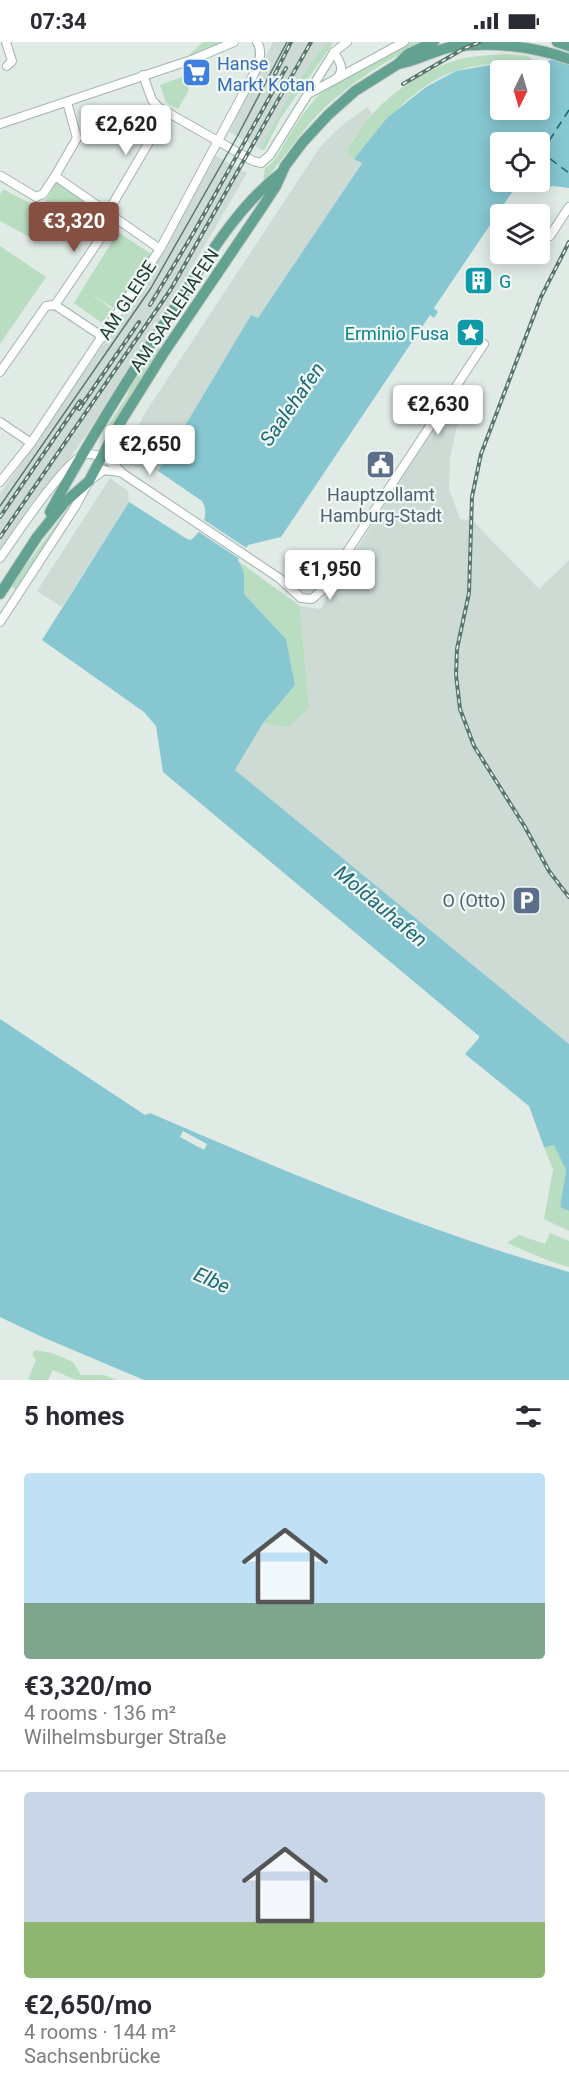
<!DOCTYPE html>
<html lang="en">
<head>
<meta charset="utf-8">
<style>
	body { margin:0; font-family:Roboto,sans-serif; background:#f7f7f7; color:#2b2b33; height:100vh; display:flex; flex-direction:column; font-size:22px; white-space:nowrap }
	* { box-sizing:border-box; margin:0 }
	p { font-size:20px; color:#7c7c81 }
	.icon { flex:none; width:33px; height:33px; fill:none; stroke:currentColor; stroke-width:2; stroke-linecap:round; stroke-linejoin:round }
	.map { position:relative; height:1338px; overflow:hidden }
	.sheet { display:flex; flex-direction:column; background:#fff; flex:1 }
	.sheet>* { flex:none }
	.needle { width:39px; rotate:185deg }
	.fabs { position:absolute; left:490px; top:18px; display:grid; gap:12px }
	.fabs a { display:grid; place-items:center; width:60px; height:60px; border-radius:6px; background:#fff; box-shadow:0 3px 15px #0003; font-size:30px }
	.price { position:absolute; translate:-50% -51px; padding:0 14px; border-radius:6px; background:#fff; color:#222; font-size:20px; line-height:39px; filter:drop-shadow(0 2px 3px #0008) }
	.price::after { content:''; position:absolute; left:50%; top:36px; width:18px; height:14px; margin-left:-9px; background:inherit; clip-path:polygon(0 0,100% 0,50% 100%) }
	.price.current { background:#854f42; color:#fff }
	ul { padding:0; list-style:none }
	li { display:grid; align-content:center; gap:12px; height:318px; padding:0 24px }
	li+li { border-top:2px solid #e1e1e2 }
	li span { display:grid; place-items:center; height:186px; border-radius:6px; color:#555 }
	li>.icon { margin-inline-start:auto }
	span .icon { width:108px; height:108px; fill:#fffc; stroke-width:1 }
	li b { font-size:26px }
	h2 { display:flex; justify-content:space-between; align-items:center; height:72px; padding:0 24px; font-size:26px }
	.status { display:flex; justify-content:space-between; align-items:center; height:42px; padding:0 30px; background:#fff; direction:ltr }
	.status svg { height:16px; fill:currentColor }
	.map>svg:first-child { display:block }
	.built { fill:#cedbd5 }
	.green { fill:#b8ddc1 }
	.water { fill:#86c7d1; fill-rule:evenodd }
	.pier { fill:#e0ebe6 }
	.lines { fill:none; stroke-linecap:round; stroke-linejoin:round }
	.ferry { stroke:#1a6978; stroke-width:1.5; stroke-dasharray:8 6; stroke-linecap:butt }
	.minor-casing { stroke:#a3b3ad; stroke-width:10 }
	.major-casing { stroke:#c1c8c6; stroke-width:12 }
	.minor { stroke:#fff; stroke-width:8 }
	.major { stroke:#63a191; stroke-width:10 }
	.tram { stroke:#5a776f; stroke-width:1.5 }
	.rail-casing { stroke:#5a776f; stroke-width:4 }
	.rail { stroke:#f0f8f4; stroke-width:1.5; stroke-dasharray:4.5; stroke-linecap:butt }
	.labels { text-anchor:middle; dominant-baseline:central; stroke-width:4.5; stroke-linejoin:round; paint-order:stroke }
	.shop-label { font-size:18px; fill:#366cbe; stroke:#f0f8f4; text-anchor:start }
	.culture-label { font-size:18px; fill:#0d838f; stroke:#f0f8f4; text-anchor:start }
	.street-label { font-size:18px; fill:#203b34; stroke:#f0f8f4 }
	.service-label { font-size:18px; fill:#4e5e75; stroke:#f0f8f4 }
	.water-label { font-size:20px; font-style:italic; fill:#1a6978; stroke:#f0f8f4 }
</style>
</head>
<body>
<div class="status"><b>07:34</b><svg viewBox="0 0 49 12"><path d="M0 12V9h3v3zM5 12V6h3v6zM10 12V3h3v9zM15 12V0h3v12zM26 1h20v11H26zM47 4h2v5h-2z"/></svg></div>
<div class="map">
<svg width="569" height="1338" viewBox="0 0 569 1338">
	<rect width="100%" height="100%" fill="#e0ebe6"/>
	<g class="built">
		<path d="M273 0H328L278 74 260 107 229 90Z"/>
		<path d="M367 65 372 71 353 97 347 112 362 120 258 277 251 273 158 429 132 424 121 417 145 371 320 105 340 85Z"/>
		<path d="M216 114 247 131 167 268 86 393 61 428 32 461 0 508V452L140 249Z"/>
		<path d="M455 353 462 367V376L457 384 450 416 449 447 460 477 473 479 539 547 569 518V1002L235 728 263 681 288 686 309 666 300 564 321 567 328 552Z"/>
		<path d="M110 436 128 449 129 460 62 565 37 549Z"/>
	</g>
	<g class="green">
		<path d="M203 0H229L190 14V12Z"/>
		<path d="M328 0 333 1 280 77 265 107 261 108 260 107C280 70 300 32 328 0Z"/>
		<path d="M411 0H425C384 18 334 51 306 86 291 104 278 123 263 141L265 126C276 120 281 107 287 97 299 78 310 59 328 45Z"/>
		<path d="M506 12 528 14 534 19C509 20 480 21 455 29 412 44 382 83 354 117L346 112C366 68 406 37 451 20 467 14 488 13 506 12Z"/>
		<path d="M184 34 189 48 178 67 166 60 160 43Z"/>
		<path d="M56 139 109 176 98 195 75 183 69 187 51 179 37 199 0 179V153L3 147C11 151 35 167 44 160 49 156 53 145 56 139Z"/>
		<path d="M118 190 151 212 115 267 88 250 112 267 102 281 74 261Z"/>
		<path d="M0 204 46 235 0 302Z"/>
		<path d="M159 305 163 307 112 385 105 388 127 354 131 343Z"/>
		<path d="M69 465V466L16 548 11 544Z"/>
		<path d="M238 519 300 564 309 666 288 686 263 681 295 643 286 597 244 552V531Z"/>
		<path d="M554 1102 566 1128 560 1165 569 1169V1189L544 1177 553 1128 544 1105Z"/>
		<path d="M550 1191 569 1199V1225L549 1219 507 1201 519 1193 545 1202Z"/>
		<path d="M35 1308 52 1311 73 1320 81 1333H104L117 1338H76L53 1328 48 1338H28L36 1318 32 1312Z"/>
	</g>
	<g class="water">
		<path d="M569 10V146L553 144 537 148 525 140H540V100H501V140H519L434 266 438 270 434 276 430 273 281 495 248 503 238 518 244 531V552L286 597 295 643 263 681 235 728 569 1002V1169L560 1165 566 1128 554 1103 544 1105 529 1064 465 1012 479 996V994L163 730 156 684 144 670 42 598 129 460 187 497 191 498C202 489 210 472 202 459L158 429 251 273 258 276 362 121 354 117 387 76 426 45 456 29 501 21 549 19ZM501 28H540V68H501Z"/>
		<path d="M0 977 145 1073 150 1071C287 1130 425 1189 569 1230V1338H144L40 1294 0 1275Z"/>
	</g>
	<g class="pier">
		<path d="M201 476 248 507 241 518 196 488Z"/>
		<path d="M183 1089 207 1102 204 1108 180 1095Z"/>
	</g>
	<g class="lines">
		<path class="ferry" d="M569 68 549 99 547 104 549 116 569 131"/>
		<defs>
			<g id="minor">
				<path d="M6 0 12 19 7 24"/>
				<path d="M334 10C339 19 345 26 338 35"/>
				<path d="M143 33 152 58 158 65 253 119 261 121 270 113 334 10 347 0"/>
				<path d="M310 51 404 0"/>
				<path d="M0 82 194 17 234 0"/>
				<path d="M1 134 36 155 43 152 55 134 160 207"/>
				<path d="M55 134 77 96 67 60"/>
				<path d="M108 170 166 71"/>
				<path d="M550 194 569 165"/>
				<path d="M55 263 103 295"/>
				<path d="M0 330 46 264 55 263 115 175"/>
				<path d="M0 380 31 401"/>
				<path d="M0 440 31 401 160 207 258 24C260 16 262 7 257 0"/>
				<path d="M0 516C12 499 68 414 86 412 100 411 114 421 122 431L279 536 301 556 312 557 322 548 484 302"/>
				<path d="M0 580 75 465 89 439 104 428 119 430"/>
			</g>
			<g id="major">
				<path d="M557 0 569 4"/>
				<path d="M398 22C417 19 433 9 451 5 492 0 530 3 569 17"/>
				<path d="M50 470C89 398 133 328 179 259 208 215 238 164 281 131"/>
				<path d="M0 552 37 495 65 460 89 439 118 384 163 312 263 164 276 144 285 124 303 100 328 73 355 49 398 22 408 12 434 0"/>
			</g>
		</defs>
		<use href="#minor" class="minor-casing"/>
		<use href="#major" class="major-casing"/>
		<use href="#minor" class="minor"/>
		<use href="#major" class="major"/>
		<path class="tram" d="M0 464 151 246 237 95 287 0"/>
		<defs>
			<g id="rail">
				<path d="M275 32 291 0"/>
				<path d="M403 42 463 7 480 0"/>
				<path d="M569 200 541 255 481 412 472 455 469 551 457 607 456 633 460 667 474 704 525 785 549 829 569 855"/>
				<path d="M150 263 194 190 286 26"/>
				<path d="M79 367 139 280"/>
				<path d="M0 475 80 359"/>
				<path d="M0 495 171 247 311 0"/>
			</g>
		</defs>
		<use href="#rail" class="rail-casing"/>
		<use href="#rail" class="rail"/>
	</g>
	<defs>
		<symbol id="supermarket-square" viewBox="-11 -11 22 22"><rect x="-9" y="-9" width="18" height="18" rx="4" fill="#3f7fe0" stroke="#f0f8f4"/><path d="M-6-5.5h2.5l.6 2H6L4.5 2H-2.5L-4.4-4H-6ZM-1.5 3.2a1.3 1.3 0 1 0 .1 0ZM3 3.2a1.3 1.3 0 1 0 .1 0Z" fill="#fff"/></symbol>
		<symbol id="building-square" viewBox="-11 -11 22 22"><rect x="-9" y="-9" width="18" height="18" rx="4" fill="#0f9aa8" stroke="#f0f8f4"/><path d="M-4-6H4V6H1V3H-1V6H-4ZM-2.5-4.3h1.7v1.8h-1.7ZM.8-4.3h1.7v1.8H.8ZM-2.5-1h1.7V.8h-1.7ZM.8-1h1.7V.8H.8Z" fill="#fff"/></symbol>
		<symbol id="sight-square" viewBox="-11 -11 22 22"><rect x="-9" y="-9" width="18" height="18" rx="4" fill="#0f9aa8" stroke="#f0f8f4"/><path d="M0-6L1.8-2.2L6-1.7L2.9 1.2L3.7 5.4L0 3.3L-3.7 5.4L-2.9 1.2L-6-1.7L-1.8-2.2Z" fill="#fff"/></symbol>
		<symbol id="civic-square" viewBox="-11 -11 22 22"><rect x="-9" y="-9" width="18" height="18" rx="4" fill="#5c6f8a" stroke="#f0f8f4"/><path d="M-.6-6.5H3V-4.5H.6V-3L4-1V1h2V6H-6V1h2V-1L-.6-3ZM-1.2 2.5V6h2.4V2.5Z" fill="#fff"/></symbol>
		<symbol id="parking-square" viewBox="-11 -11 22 22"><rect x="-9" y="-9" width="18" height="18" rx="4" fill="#5c6f8a" stroke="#f0f8f4"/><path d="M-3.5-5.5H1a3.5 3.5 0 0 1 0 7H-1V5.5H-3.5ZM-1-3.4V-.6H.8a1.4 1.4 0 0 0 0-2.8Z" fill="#fff"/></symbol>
	</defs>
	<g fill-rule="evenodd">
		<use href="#supermarket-square" x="180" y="14" width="33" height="33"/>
		<use href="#building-square" x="462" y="222" width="33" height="33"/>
		<use href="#sight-square" x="454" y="274" width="33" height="33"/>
		<use href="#civic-square" x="364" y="406" width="33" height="33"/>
		<use href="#parking-square" x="510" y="842" width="33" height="33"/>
	</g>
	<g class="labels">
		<g class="shop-label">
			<text x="217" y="21">Hanse<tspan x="217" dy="21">Markt Kotan</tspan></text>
		</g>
		<g class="culture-label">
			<text x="499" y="239">G</text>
			<text x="449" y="291" text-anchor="end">Erminio Fusa</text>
		</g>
		<g class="street-label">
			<text transform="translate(127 258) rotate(-57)">AM GLEISE</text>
			<text transform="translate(174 268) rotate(-56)">AM SAALEHAFEN</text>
		</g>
		<g class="service-label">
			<text x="381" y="452">Hauptzollamt<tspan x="381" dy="21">Hamburg-Stadt</tspan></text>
			<text x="506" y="858" text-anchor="end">O (Otto)</text>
		</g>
		<g class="water-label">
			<text transform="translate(292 362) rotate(-55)">Saalehafen</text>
			<text transform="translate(381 864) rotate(40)">Moldauhafen</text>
			<text transform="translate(212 1238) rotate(24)">Elbe</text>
		</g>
	</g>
</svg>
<div class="fabs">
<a><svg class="needle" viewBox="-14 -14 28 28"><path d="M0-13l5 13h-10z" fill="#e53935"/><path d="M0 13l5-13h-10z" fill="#7c7c81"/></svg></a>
<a><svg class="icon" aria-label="locate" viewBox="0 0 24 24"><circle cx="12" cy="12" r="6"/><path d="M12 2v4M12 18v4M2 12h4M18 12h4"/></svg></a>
<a><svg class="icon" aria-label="layers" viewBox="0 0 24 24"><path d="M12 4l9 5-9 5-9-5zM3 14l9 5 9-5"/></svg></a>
</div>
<b class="price" style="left:126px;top:114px">€2,620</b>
<b class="price current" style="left:74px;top:211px">€3,320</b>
<b class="price" style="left:438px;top:394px">€2,630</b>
<b class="price" style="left:150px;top:434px">€2,650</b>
<b class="price" style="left:330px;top:559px">€1,950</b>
</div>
<section class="sheet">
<h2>5 homes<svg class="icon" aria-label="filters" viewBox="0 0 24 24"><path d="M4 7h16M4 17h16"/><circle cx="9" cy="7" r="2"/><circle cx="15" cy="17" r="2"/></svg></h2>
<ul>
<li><span style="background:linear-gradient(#bfe0f5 70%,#7fa58c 0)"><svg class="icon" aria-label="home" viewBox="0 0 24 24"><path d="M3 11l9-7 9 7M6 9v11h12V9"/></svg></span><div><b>€3,320/mo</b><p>4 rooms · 136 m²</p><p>Wilhelmsburger Straße</p></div></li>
<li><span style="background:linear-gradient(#c9d6e8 70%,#8fb573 0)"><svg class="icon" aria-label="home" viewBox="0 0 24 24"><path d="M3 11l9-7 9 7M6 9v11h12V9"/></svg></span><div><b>€2,650/mo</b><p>4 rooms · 144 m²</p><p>Sachsenbrücke</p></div></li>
</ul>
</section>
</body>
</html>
